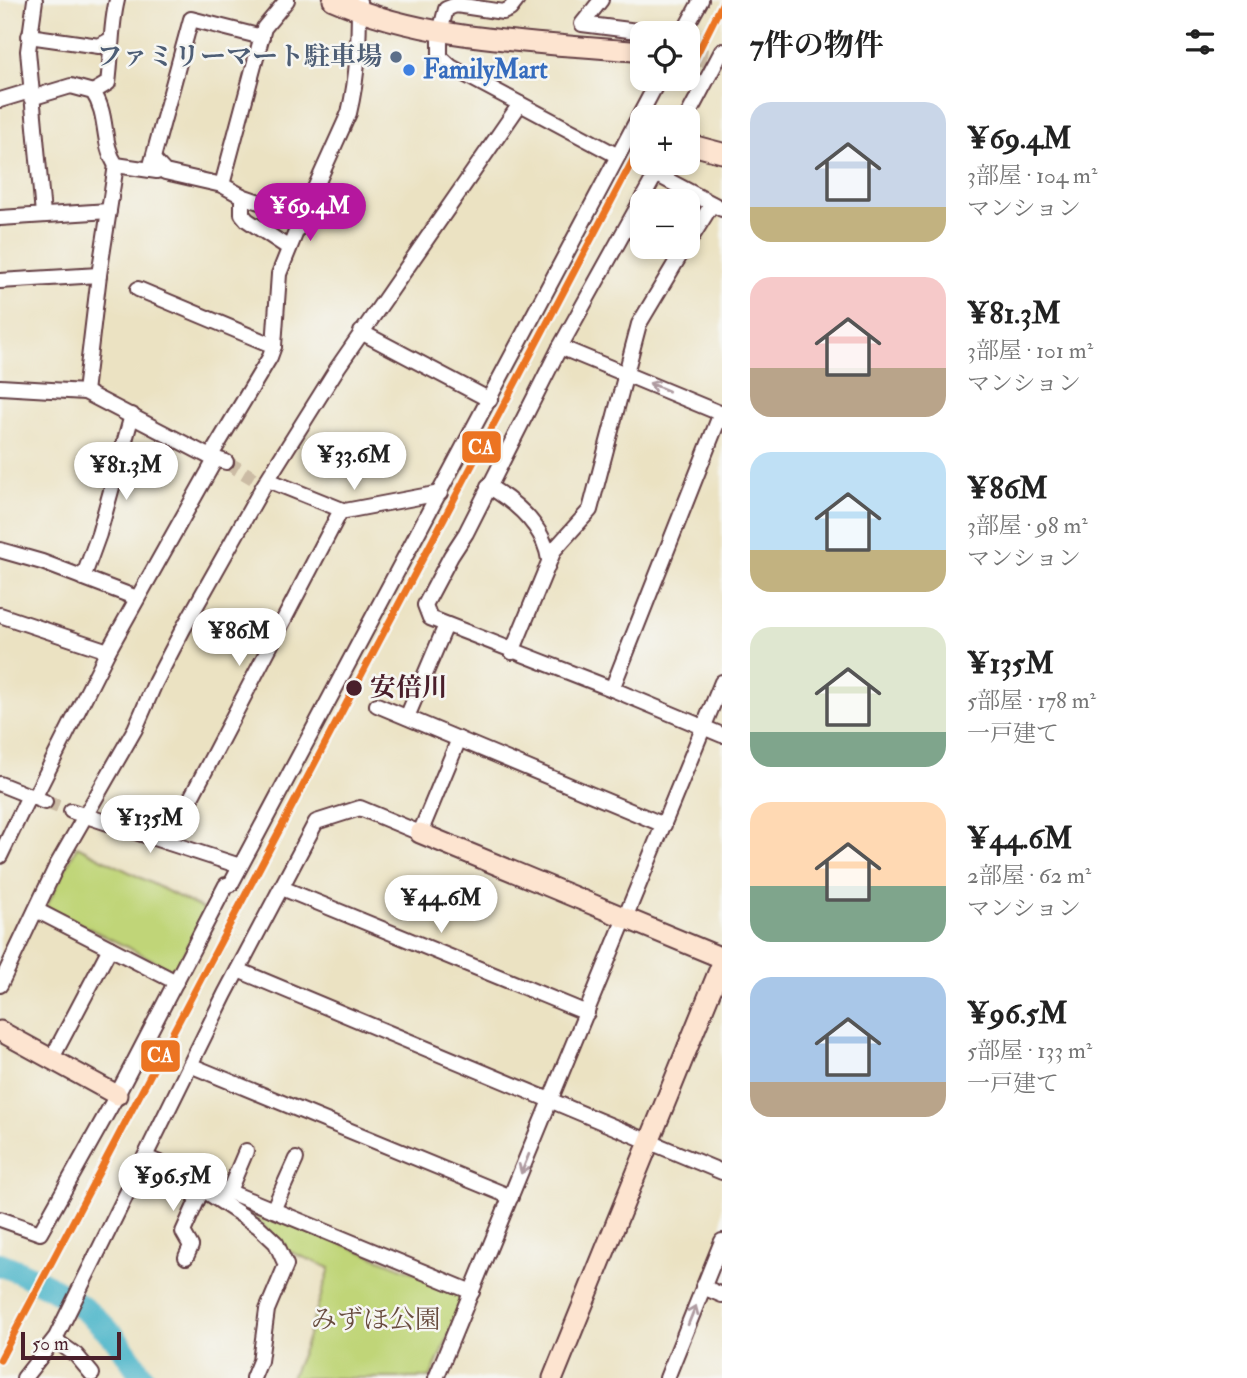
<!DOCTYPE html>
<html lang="ja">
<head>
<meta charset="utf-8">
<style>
	body { margin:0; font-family:"IM FELL Double Pica","Noto Serif JP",serif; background:#f6f6f6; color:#222; height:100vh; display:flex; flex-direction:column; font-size:26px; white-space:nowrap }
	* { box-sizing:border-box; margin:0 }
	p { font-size:23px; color:#767676 }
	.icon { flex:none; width:38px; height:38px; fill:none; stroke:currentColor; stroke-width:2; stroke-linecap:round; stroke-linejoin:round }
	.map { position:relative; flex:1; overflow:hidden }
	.side { display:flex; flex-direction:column; background:#fff; width:525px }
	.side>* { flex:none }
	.fabs { position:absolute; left:630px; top:21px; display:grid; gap:14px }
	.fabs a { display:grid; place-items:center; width:70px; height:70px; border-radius:14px; background:#fff; box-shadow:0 4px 10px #0003; font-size:35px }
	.scale { position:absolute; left:21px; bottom:18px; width:100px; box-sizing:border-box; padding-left:7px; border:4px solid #4a1f2b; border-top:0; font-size:19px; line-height:24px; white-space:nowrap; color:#4a1f2b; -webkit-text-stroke:5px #f6f6f2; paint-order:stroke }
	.price { position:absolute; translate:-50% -60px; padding:0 16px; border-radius:24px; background:#fff; color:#222; font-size:23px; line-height:46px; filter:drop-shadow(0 2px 4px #0008) }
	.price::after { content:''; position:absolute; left:50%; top:42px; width:21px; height:16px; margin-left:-10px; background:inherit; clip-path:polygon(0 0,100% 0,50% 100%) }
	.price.current { background:#b5179e; color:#fff }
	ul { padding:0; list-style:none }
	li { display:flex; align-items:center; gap:21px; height:175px; padding:0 28px }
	li span { display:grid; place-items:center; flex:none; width:196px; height:140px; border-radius:21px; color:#555 }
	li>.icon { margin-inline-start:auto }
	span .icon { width:84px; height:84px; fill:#fffc; stroke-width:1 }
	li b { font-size:30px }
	h2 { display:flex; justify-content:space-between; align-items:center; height:84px; padding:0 28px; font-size:30px }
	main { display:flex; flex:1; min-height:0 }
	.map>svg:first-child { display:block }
	.green { fill:#c0d578; stroke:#857a52; stroke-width:2 }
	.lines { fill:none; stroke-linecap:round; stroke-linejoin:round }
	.river { stroke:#4bb5c9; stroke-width:24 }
	.street-tunnel { stroke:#cbbba4; stroke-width:14; stroke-dasharray:14 7; stroke-linecap:butt }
	.secondary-tunnel { stroke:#cbbba4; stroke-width:19; stroke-dasharray:19 10; stroke-linecap:butt }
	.street-casing { stroke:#623c42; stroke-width:18 }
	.secondary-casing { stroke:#623c42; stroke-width:23 }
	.street { stroke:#fff; stroke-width:14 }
	.secondary { stroke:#fde4d0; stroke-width:19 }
	.rail-1-casing { stroke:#f6f6f2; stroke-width:12 }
	.rail-1 { stroke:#ec7422; stroke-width:7 }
	.oneway { stroke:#ae9aa0 }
	.service-dot { fill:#5c6f8a; stroke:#f6f6f2; stroke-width:2.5 }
	.shop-dot { fill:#3f7fe0; stroke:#f6f6f2; stroke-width:2.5 }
	.stop-dot { fill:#4a1f2b; stroke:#f6f6f2; stroke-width:2.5 }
	.labels { text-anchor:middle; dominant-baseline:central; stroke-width:5; stroke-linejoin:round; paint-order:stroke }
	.service-label { font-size:26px; font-weight:bold; fill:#4e5e75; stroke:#f6f6f2; text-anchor:end }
	.shop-label { font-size:26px; font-weight:bold; fill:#366cbe; stroke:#f6f6f2; text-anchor:start }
	.stop-label { font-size:26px; font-weight:bold; fill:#4a1f2b; stroke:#f6f6f2; text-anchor:start }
	.park-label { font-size:26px; fill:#684c3e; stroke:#f6f6f2 }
	.line-badge { stroke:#f6f6f2; stroke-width:2.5 }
	.badge-label { font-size:19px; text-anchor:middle; font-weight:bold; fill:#fff }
</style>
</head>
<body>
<main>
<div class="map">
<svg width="722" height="1378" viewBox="0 0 722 1378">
	<rect width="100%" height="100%" fill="#f6f6f2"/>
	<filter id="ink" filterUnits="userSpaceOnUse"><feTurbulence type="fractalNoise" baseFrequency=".0143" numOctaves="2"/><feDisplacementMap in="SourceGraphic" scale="14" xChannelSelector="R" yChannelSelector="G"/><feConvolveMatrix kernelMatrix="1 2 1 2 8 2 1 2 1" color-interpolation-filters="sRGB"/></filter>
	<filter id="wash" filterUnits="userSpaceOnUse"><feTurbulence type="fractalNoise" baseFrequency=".00686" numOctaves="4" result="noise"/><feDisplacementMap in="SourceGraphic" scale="28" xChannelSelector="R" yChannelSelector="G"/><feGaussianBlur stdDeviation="1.57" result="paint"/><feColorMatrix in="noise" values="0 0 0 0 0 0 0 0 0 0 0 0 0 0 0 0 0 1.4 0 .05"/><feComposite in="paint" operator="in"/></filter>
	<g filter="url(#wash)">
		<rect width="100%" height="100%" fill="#ebe2c2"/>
		<g class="green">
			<path d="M77 846 205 910 175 971 46 907Z"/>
			<path d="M240 1203 462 1292 465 1299 430 1378H291L304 1348 330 1268 288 1251Z"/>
		</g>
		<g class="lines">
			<path class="river" d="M0 1264C42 1280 89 1306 118 1342 127 1353 135 1366 143 1378"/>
		</g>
	</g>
	<g filter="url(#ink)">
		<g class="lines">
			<g class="street-tunnel">
				<path d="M226 462 253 478"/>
				<path d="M45 802 71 811"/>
			</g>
			<path class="secondary-tunnel" d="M688 56 722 60"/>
			<defs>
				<g id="street">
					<path d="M35 0 28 51 43 214"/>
					<path d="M517 0 510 9 503 12 456 5 446 9 440 32V57L451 67 618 156"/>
					<path d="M601 0 582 24 653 33"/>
					<path d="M683 33 701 0"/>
					<path d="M29 36 99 46 110 40"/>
					<path d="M93 92 108 83C112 55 110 28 117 0"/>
					<path d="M31 98 71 86 93 92C109 115 101 143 116 165L157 171"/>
					<path d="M0 100 30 91"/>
					<path d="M687 117 722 51"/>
					<path d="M153 159 165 172 222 185 264 28 287 0"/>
					<path d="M662 163 560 347 466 533 451 556 425 605 430 618 612 689 722 735"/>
					<path d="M150 169 191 19 262 37"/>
					<path d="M656 174 722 209"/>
					<path d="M222 185 242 196 302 217"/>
					<path d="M242 196V214L247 220 289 248"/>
					<path d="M0 218 109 211"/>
					<path d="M688 243 712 204"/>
					<path d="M0 281 99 275"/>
					<path d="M138 289 274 346"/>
					<path d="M361 332 490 400"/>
					<path d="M560 347 722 414"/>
					<path d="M0 387 85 392 210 457 226 462"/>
					<path d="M85 392 99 275 116 165"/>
					<path d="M210 457 270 357 274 346 279 274 302 217 349 113C358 76 359 39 359 1"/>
					<path d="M268 480 345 511 440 493"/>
					<path d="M488 486C517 503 544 526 549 560"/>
					<path d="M0 550 42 562 137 598"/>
					<path d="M83 578 99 534 132 415"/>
					<path d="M0 615 108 651"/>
					<path d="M512 652 554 550 590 510 639 324 685 247"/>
					<path d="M612 689 721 413"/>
					<path d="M377 705 664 825"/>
					<path d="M407 717 446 625"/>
					<path d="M0 784 45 802"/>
					<path d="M71 811 240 866"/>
					<path d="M168 842 341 510"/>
					<path d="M0 856 26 802 30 797 36 794 108 651 215 460"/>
					<path d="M282 888 587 1013"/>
					<path d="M36 910 176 982"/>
					<path d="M238 970 722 1172"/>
					<path d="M0 985 57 865 135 729 155 683 183 629 264 485 338 367 520 104"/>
					<path d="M51 1060 110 948"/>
					<path d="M190 1065 511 1197"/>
					<path d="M145 1157 472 1292"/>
					<path d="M202 1189 258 1226 276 1243 286 1265 267 1310 260 1361 253 1378"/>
					<path d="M229 1191 246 1151"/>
					<path d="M273 1210 296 1159"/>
					<path d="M0 1219 40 1233 117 1095 226 885 231 884 659 79"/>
					<path d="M186 1257 191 1246 183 1232 205 1183"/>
					<path d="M703 1287 722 1295"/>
					<path d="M55 1340 76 1355 92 1374"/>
					<path d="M24 1378 56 1337 225 994 316 822 360 808 420 833 459 739"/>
					<path d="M436 1378 722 682"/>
					<path d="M667 1378 722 1241"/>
				</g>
				<g id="secondary">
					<path d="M333 0C429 42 539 42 642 52"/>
					<path d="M688 144 722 153"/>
					<path d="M420 833 722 958"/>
					<path d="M0 1031 117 1095"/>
					<path d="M553 1378 722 963"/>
				</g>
			</defs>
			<use href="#street" class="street-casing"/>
			<use href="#secondary" class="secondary-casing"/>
			<use href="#street" class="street"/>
			<use href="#secondary" class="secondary"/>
			<defs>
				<g id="rail-1">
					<path d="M688 72 722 4"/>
					<path d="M0 1360 642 143"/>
				</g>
			</defs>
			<use href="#rail-1" class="rail-1-casing"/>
			<use href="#rail-1" class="rail-1"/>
		</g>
		<defs><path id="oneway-shaft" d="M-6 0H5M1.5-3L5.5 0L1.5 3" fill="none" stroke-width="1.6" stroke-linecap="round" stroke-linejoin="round" transform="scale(1.75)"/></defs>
		<g class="oneway">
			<use href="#oneway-shaft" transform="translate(659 387) rotate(-157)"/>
			<use href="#oneway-shaft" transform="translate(525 1164) rotate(112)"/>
			<use href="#oneway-shaft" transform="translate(692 1315) rotate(-68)"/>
		</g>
	</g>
	<circle class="service-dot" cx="396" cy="57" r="7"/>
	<circle class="shop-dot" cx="409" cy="70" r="7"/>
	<circle class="stop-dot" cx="354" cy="688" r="9"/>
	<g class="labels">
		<g class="service-label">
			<text x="382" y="57">ファミリーマート駐車場</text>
		</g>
		<g class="shop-label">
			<text x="423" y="70">FamilyMart</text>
		</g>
		<g class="stop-label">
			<text x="370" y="688">安倍川</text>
		</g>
		<g class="park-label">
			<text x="376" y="1320">みずほ公園</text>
		</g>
	</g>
	<g class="line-badge">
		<rect x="461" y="430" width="41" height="34" rx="7" fill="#ec7422"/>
		<rect x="140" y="1039" width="41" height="34" rx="7" fill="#ec7422"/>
	</g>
	<g class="badge-label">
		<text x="481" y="454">CA</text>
		<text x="160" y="1062">CA</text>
	</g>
</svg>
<div class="fabs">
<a><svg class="icon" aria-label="locate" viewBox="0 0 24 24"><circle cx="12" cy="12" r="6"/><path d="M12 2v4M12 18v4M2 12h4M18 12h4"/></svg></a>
<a>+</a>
<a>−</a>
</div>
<div class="scale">50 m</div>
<b class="price current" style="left:310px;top:243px">¥69.4M</b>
<b class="price" style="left:354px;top:492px">¥33.6M</b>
<b class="price" style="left:126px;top:502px">¥81.3M</b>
<b class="price" style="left:239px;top:668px">¥86M</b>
<b class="price" style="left:150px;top:855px">¥135M</b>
<b class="price" style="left:441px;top:935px">¥44.6M</b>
<b class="price" style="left:173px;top:1213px">¥96.5M</b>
</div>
<section class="side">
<h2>7件の物件<svg class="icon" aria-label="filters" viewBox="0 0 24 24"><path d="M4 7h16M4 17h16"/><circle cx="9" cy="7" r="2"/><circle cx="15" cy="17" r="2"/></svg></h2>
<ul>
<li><span style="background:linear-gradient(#c9d6e8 75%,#c2b280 0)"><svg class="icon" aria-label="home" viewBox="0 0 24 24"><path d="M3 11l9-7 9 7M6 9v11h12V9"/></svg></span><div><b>¥69.4M</b><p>3部屋 · 104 m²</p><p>マンション</p></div></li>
<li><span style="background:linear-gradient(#f6c9c9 65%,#b9a48a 0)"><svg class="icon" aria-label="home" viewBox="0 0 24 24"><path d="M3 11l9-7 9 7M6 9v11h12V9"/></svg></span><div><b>¥81.3M</b><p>3部屋 · 101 m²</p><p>マンション</p></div></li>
<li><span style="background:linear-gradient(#bfe0f5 70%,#c2b280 0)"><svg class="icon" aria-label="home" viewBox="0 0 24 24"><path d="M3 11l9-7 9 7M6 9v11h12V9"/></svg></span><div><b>¥86M</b><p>3部屋 · 98 m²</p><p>マンション</p></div></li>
<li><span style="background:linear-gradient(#dfe7d0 75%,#7fa58c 0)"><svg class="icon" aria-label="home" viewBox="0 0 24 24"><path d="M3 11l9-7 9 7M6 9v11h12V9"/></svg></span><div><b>¥135M</b><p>5部屋 · 178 m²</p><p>一戸建て</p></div></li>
<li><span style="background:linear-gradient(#ffd9b3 60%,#7fa58c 0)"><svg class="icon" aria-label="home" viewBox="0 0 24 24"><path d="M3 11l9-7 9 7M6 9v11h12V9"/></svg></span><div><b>¥44.6M</b><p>2部屋 · 62 m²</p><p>マンション</p></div></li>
<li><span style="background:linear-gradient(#a9c7e8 75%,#b9a48a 0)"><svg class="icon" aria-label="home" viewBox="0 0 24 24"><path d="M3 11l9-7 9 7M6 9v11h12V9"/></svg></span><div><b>¥96.5M</b><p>5部屋 · 133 m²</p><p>一戸建て</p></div></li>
</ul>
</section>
</main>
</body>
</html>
